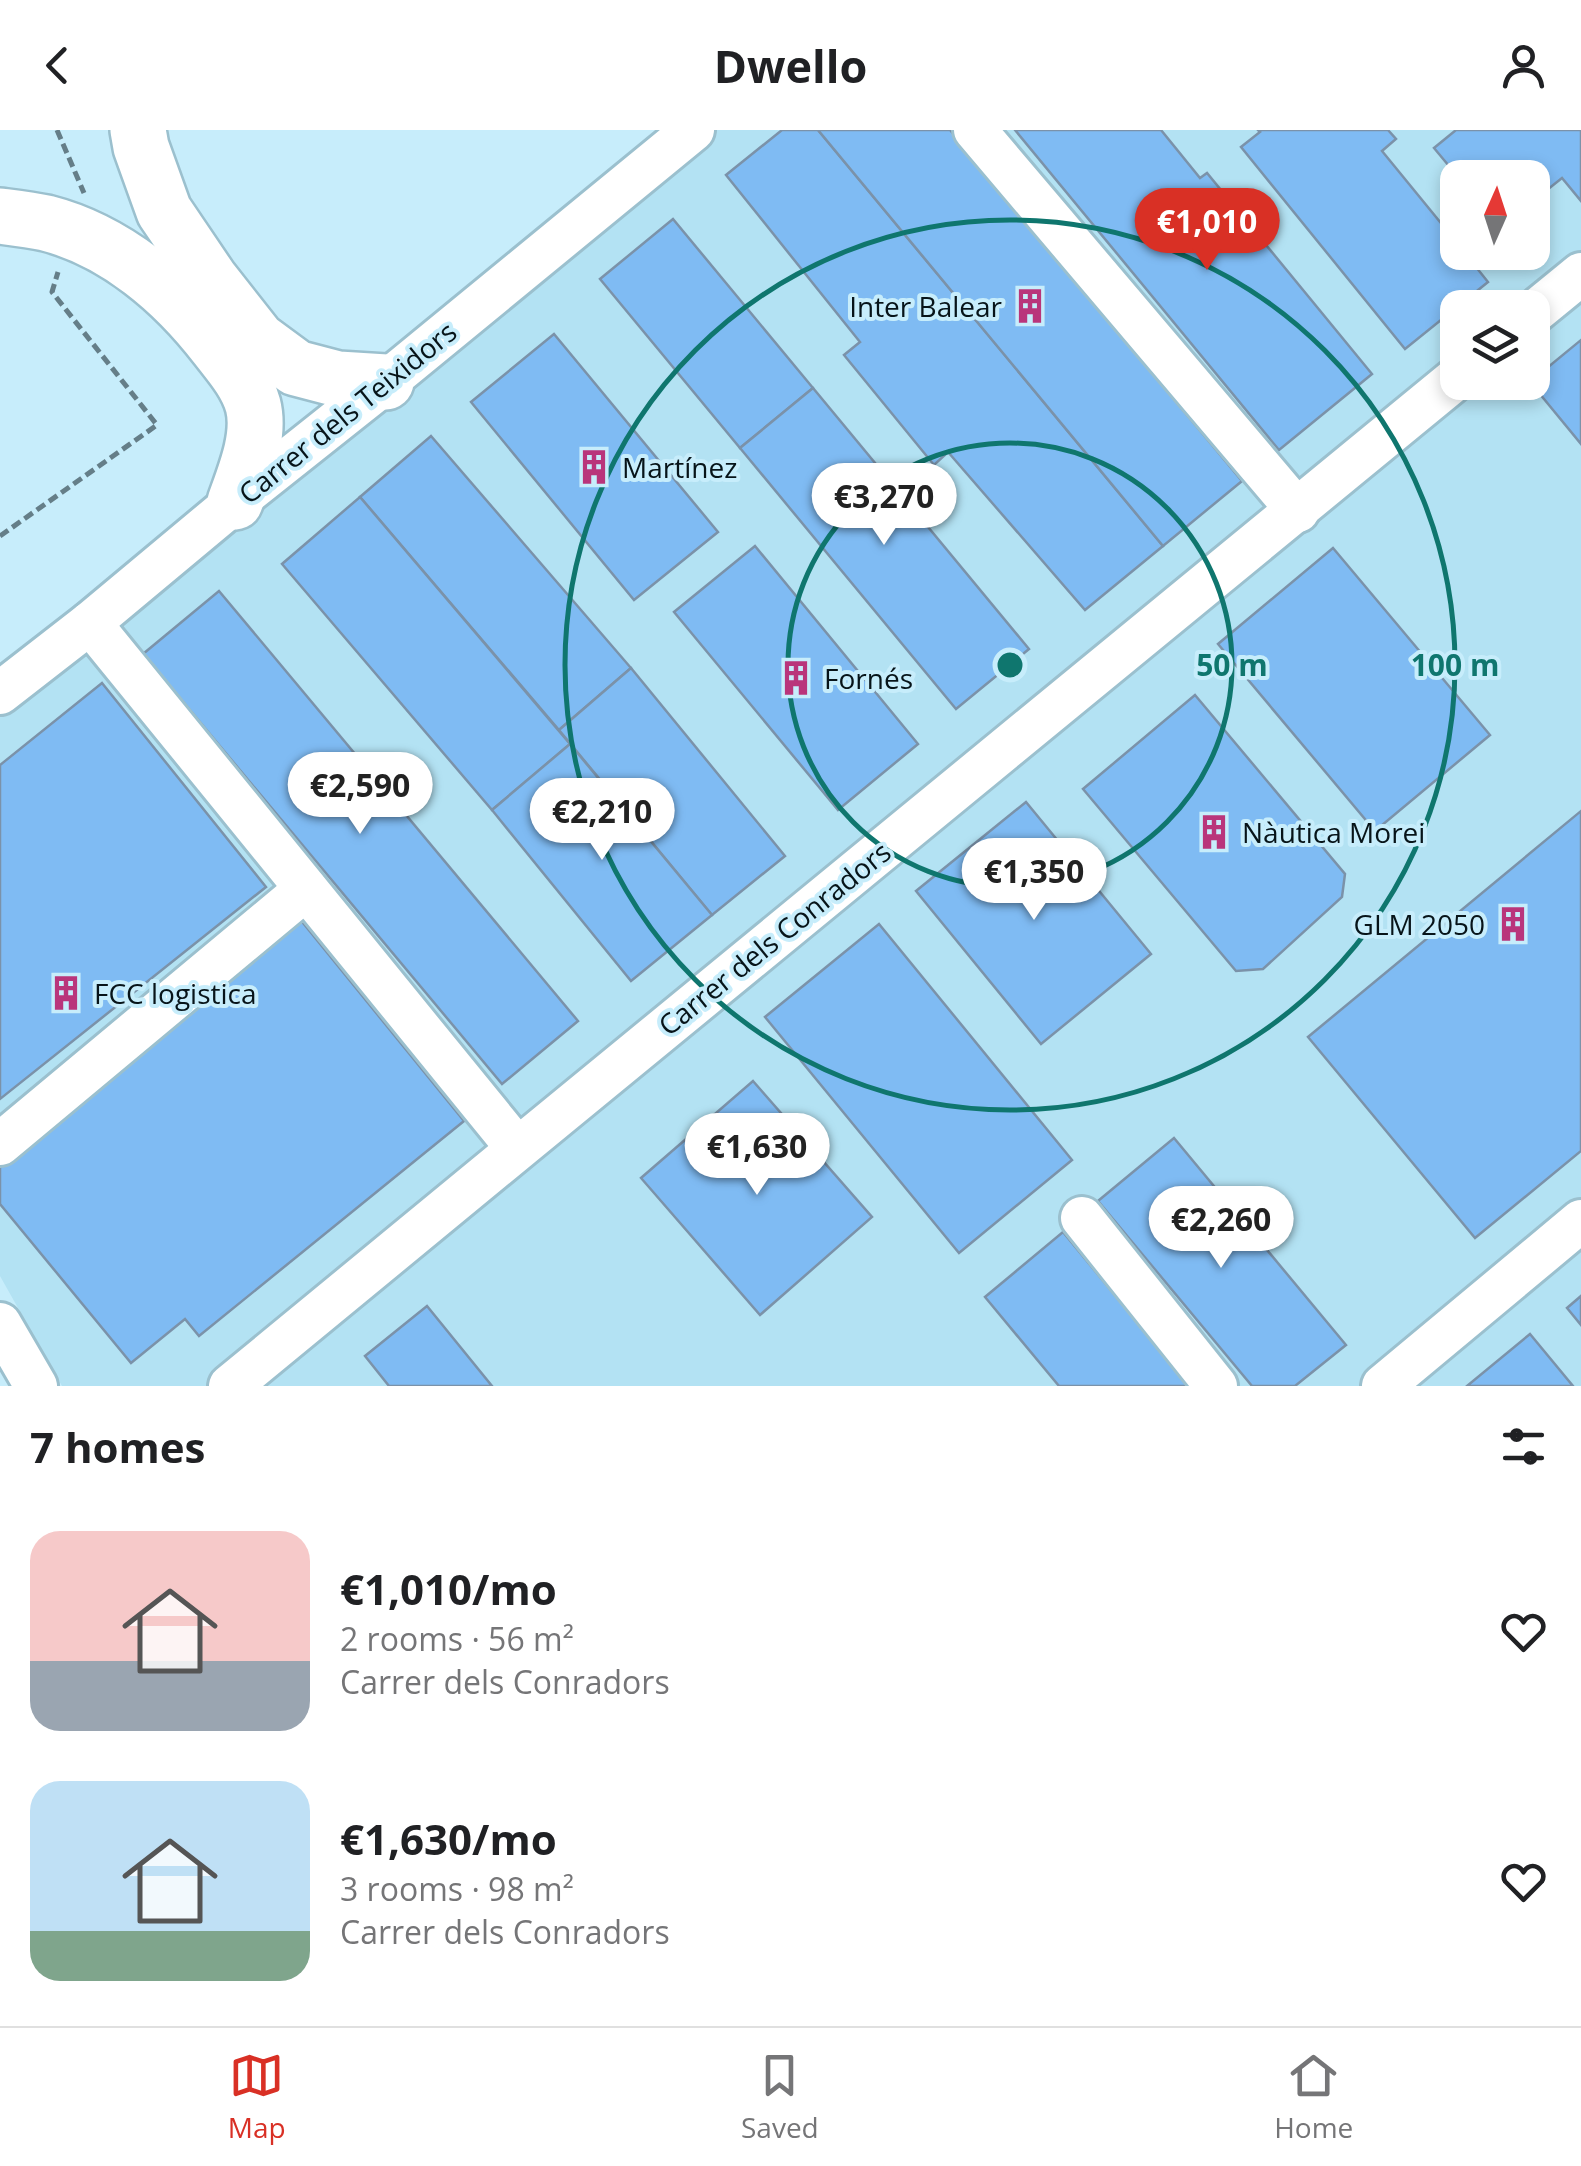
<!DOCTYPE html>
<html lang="en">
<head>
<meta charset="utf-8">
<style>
	body { margin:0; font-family:"Open Sans",sans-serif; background:#f6f6f6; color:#202124; height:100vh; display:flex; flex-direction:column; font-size:38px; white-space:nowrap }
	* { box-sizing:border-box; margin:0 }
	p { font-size:32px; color:#757577 }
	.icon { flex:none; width:55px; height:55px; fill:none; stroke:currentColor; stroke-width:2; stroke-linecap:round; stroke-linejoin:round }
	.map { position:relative; height:1256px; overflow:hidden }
	.side { display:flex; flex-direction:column; background:#fff; flex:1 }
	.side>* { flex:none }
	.needle { width:65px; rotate:3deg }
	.fabs { position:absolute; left:1440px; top:30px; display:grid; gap:20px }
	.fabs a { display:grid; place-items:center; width:110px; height:110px; border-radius:20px; background:#fff; box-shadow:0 5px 15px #0003; font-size:50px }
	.price { position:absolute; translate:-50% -85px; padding:0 22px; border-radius:35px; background:#fff; color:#222; font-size:32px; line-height:65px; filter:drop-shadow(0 2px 5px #0008) }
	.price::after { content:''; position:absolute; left:50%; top:60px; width:30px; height:22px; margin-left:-15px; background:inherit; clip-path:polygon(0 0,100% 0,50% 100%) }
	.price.active { background:#d93025; color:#fff }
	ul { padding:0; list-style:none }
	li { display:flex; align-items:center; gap:30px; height:250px; padding:0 30px }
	li span { display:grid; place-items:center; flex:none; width:280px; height:200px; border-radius:30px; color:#555 }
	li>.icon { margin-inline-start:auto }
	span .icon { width:120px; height:120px; fill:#fffc; stroke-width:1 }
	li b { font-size:42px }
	h2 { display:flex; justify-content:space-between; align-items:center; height:120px; padding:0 30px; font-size:42px }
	header { display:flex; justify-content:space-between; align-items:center; height:130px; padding:0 30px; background:#fff; font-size:45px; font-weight:700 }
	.tabs { display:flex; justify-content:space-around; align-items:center; height:140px; border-top:2px solid #e0e0e0; background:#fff; font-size:28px; color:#757577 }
	.tabs a { display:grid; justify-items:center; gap:5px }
	.tabs .active { color:#d93025 }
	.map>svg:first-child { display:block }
	.built { fill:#b3e2f3; fill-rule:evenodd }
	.building { fill:#7fbbf3; stroke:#7b92a9; stroke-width:2.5 }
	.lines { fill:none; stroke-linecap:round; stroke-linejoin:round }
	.minor-casing { stroke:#9bc0ce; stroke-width:48 }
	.highway-casing { stroke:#9bc0ce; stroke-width:60 }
	.path { stroke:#657e88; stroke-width:5; stroke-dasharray:10 5; stroke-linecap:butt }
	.minor { stroke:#fff; stroke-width:42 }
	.highway { stroke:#fff; stroke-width:55 }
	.ring { fill:none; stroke:#0f766e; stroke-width:5 }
	.labels { text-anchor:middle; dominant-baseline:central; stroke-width:8; stroke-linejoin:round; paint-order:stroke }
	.poi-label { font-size:28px; fill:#071419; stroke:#c7edfb; text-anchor:start }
	.street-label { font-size:28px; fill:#071419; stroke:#c7edfb }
	.centre { fill:#0f766e; stroke:#c7edfb; stroke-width:5 }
	.ring-label { font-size:30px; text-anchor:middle; font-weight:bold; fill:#0f766e; stroke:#c7edfb; stroke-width:8; stroke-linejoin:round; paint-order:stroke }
</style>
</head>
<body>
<header><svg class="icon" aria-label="back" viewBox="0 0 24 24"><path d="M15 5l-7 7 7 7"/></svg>Dwello<svg class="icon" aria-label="person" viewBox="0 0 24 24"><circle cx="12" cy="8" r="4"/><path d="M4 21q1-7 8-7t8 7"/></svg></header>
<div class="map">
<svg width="1581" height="1256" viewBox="0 0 1581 1256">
	<rect width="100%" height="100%" fill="#c7edfb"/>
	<path class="built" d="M672 0H1581V1256H62L0 1146V536ZM1458 48H1532V122H1458ZM1458 178H1532V252H1458Z"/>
	<g class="building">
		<path d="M782 0H818L1163 416 1085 480 948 322 934 335 844 225 860 212 726 45Z"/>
		<path d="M818 0H950L1242 351 1163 416Z"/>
		<path d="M1015 0H1161L1200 48 1207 43 1372 244 1279 320Z"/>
		<path d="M1258 0H1388L1396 9 1382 21 1458 114V122H1464L1488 152 1405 219 1241 17 1260 2Z"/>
		<path d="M1456 0H1581V71L1562 48 1532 72V48H1459L1434 18Z"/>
		<path d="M673 89 813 258 740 318 600 149Z"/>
		<path d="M554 204 718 402 634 470 471 272Z"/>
		<path d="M1581 210V314L1530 252Z"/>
		<path d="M813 258 1029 519 956 579 740 318Z"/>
		<path d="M431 306 631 538 559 600 360 367Z"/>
		<path d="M360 367 570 614 492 680 282 434Z"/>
		<path d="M755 416 918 614 838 680 674 482Z"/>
		<path d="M1333 418 1490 605 1375 701 1218 514Z"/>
		<path d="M219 461 578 891 502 954 143 524Z"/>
		<path d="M631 538 785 726 712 785 559 600Z"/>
		<path d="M102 553 266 757 0 969V635Z"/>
		<path d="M1195 565 1345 744 1342 767 1263 839 1236 841 1083 659Z"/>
		<path d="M570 614 712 785 631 851 492 680Z"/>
		<path d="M1026 672 1151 824 1041 914 916 761Z"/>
		<path d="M1581 681V1021L1475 1108 1308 907Z"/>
		<path d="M299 788 464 991 199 1206 185 1189 131 1233 0 1074V1030Z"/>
		<path d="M879 794 1072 1030 959 1123 765 887Z"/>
		<path d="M753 951 872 1087 760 1185 641 1048Z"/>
		<path d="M1174 1008 1346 1215 1295 1256H1252L1098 1071Z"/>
		<path d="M1063 1102 1190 1256H1059L985 1167Z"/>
		<path d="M1581 1166V1195L1567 1178Z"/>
		<path d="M427 1176 492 1256H389L365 1226Z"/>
		<path d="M1530 1204 1573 1256H1467Z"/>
	</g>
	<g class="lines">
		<defs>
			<g id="minor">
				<path d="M975 0 1298 381"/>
				<path d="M1532 184 1581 144"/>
				<path d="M90 493 517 1018"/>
				<path d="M0 563 90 493 235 372 386 252 693 0"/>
				<path d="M0 1014 306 759"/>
				<path d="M1082 1088 1216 1256"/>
				<path d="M0 1194 36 1256"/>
				<path d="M230 1256C638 918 1051 586 1458 247"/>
				<path d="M1383 1256 1581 1091"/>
			</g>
			<g id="highway">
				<path d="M138 0 141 17 164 81 210 149 258 210 296 238 338 249 386 252"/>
				<path d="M0 86C15 88 31 90 46 93 116 111 174 161 217 217 231 235 247 253 253 275 261 306 245 344 235 372"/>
			</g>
		</defs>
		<use href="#minor" class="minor-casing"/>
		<use href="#highway" class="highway-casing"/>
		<g class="path">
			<path d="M57 0 84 63"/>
			<path d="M0 406 157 295 52 162 58 142"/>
		</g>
		<use href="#minor" class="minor"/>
		<use href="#highway" class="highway"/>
	</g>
	<g class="ring">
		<circle cx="1010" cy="535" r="222"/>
		<circle cx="1010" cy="535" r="445"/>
	</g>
	<defs>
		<symbol id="building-bare" viewBox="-9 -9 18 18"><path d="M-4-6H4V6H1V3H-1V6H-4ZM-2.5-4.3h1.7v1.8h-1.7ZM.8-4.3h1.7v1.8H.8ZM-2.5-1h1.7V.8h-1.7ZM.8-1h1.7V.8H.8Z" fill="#b9357b" stroke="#c7edfb" stroke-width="2.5" paint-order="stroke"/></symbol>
	</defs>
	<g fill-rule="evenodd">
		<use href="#building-bare" x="1005" y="151" width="50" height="50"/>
		<use href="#building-bare" x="569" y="312" width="50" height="50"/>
		<use href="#building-bare" x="771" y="523" width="50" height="50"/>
		<use href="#building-bare" x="1189" y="677" width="50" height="50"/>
		<use href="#building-bare" x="1488" y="769" width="50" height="50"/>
		<use href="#building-bare" x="41" y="838" width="50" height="50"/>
	</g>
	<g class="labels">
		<g class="poi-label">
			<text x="1002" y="176" text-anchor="end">Inter Balear</text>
			<text x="622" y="337">Martínez</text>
			<text x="824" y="548">Fornés</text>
			<text x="1242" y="702">Nàutica Morei</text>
			<text x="1485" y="794" text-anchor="end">GLM 2050</text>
			<text x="94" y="863">FCC logistica</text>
		</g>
		<g class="street-label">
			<text transform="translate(347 282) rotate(-39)">Carrer dels Teixidors</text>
			<text transform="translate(774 808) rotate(-39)">Carrer dels Conradors</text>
		</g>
	</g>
	<circle cx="1010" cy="535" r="15" class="centre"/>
	<g class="ring-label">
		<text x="1232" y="546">50 m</text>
		<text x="1455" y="546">100 m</text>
	</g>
</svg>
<div class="fabs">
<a><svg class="needle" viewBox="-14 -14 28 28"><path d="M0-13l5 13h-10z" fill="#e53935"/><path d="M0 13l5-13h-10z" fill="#757577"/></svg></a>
<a><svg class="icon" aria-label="layers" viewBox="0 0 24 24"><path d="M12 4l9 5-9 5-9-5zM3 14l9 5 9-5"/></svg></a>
</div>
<b class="price active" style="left:1207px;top:143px">€1,010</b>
<b class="price" style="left:884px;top:418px">€3,270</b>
<b class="price" style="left:360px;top:707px">€2,590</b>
<b class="price" style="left:602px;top:733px">€2,210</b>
<b class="price" style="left:1034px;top:793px">€1,350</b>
<b class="price" style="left:757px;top:1068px">€1,630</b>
<b class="price" style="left:1221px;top:1141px">€2,260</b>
</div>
<section class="side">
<h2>7 homes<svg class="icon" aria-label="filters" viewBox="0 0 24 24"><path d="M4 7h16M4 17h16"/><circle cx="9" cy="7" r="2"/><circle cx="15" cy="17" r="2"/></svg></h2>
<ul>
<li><span style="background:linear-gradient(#f6c9c9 65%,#9aa5b1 0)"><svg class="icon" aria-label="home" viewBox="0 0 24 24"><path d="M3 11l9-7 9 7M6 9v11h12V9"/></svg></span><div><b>€1,010/mo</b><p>2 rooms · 56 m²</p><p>Carrer dels Conradors</p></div><svg class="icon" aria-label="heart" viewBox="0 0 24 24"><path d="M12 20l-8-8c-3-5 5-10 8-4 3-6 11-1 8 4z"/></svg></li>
<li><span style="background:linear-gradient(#bfe0f5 75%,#7fa58c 0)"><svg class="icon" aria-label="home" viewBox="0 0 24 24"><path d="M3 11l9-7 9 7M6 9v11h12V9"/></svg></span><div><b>€1,630/mo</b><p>3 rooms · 98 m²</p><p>Carrer dels Conradors</p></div><svg class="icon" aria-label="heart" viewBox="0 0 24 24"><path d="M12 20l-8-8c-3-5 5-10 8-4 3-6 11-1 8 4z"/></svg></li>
</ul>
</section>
<nav class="tabs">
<a class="active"><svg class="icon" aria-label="map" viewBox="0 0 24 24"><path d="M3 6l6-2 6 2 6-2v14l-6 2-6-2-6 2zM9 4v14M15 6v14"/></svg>Map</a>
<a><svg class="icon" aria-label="saved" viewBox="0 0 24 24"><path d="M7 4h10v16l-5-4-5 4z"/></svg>Saved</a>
<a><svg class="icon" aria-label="home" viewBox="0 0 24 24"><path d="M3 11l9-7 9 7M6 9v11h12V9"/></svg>Home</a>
</nav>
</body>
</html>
